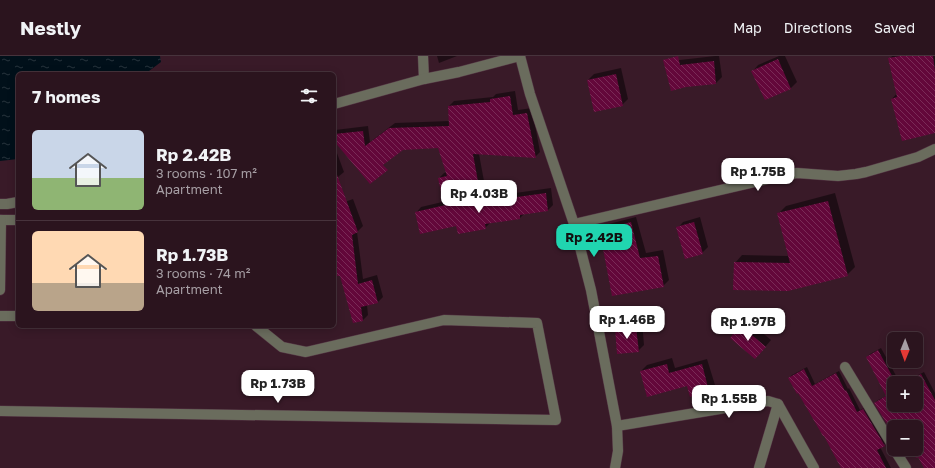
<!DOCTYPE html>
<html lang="en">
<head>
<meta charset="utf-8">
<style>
	body { margin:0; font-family:"Golos Text",sans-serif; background:#331d27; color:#f1f3f6; height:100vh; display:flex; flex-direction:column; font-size:15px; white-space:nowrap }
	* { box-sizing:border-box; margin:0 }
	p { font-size:13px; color:#a69ea4 }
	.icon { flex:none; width:22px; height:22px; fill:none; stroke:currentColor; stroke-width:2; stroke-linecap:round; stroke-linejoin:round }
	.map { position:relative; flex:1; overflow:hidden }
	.drawer { position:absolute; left:16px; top:16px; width:320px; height:256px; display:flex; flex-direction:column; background:#2b141e; border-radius:6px; box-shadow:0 2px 10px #0003,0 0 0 1px #47333c }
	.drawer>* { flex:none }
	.needle { width:26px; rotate:181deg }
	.buttons { position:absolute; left:887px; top:276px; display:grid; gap:8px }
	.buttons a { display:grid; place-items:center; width:36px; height:36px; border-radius:6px; background:#2b141e; box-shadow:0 2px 10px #0003,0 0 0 1px #47333c; font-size:20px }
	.price { position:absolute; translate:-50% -34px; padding:0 9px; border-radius:8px; background:#fff; color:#222; font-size:13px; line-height:26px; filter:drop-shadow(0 1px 2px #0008) }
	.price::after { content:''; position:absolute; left:50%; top:24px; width:12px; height:9px; margin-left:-6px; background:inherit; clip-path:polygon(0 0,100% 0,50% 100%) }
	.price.on { background:#20d5b0; color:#111 }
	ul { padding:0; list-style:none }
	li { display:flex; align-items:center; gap:12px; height:100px; padding:0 16px }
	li+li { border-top:1px solid #47333c }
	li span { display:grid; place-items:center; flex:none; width:112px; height:80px; border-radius:6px; color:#555 }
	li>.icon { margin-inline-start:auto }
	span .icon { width:48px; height:48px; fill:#fffc; stroke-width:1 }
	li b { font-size:17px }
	h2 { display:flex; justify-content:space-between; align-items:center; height:48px; padding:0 16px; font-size:17px }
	header { display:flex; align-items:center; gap:24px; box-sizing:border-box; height:56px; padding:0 20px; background:#2b141e; border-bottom:1px solid #47333c }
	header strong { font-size:19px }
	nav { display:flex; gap:22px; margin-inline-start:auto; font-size:14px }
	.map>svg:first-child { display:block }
	.water { fill:url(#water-ripples) }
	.shadow { fill:#0007 }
	.building { fill:url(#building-back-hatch) }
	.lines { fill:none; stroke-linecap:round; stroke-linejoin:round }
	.street-casing { stroke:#543644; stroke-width:11 }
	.street { stroke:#6a6c5d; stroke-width:10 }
</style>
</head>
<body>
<header>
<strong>Nestly</strong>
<nav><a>Map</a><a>Directions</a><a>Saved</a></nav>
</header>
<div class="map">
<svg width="935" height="412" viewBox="0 0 935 412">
	<defs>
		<pattern id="water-ripples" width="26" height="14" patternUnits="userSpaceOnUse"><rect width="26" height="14" fill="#01101a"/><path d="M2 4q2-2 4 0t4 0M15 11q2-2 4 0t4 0" fill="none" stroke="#27333c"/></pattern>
		<pattern id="building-back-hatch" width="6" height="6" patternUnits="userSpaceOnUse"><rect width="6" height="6" fill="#63073a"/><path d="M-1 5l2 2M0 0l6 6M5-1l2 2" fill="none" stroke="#7a2b57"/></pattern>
	</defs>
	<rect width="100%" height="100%" fill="#391a28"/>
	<path class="water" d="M0 0H160L161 6 145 18H18V103L0 105Z"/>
	<g class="shadow">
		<path d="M437 0H457L439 7Z"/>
		<path d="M715 0H719L722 21 716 27 686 30 671 5Z"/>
		<path d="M779 0H785L797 26 791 32 766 43 753 15 758 9Z"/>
		<path d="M892 0H935V76L892 43 897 37 890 3Z"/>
		<path d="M621 12 628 43 622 49 588 24 594 18Z"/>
		<path d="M515 35 518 54 532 52 540 96 535 101 479 98 484 125 479 130 439 122 444 117 447 116 438 91 403 93 373 113 334 83V75L335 74 368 70 370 86 395 67 450 65 449 50 454 45 493 41 496 38Z"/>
		<path d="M334 89 344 116 338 121 334 122Z"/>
		<path d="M551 132 553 149 548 154 524 158 520 162 490 167 485 172 457 169 416 157 421 151 455 143 456 145Z"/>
		<path d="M835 137 855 211 847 219 735 207 742 199 789 200 778 158 786 150Z"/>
		<path d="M353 143 363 170 357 176 363 223 377 219 383 241 378 246 367 249 368 259 363 264 340 216 334 218V150Z"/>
		<path d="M636 161 646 197 663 194 669 224 663 230 604 192 595 176 601 170Z"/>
		<path d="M700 161 708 191 702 197 678 172 683 166Z"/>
		<path d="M747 264 771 284 761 296 741 270Z"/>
		<path d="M642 265 644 289 638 295 616 273 622 267Z"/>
		<path d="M881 292 900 327H894V349H916V327H903L924 316 935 337V412H925L918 399 912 393H916V371H894V377L875 347 878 344 887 340 867 301 870 298Z"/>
		<path d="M672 302 675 312 707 303 715 329 709 334 691 340 688 329 641 315 647 309Z"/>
		<path d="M807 311 815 328 839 315 848 333 849 332 860 354 866 351 887 386 880 391 891 412H842L824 378 789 322 792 319Z"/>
	</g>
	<g class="building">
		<path d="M678 0 680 9 714 5 716 28 686 31 671 35 663 4Z"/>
		<path d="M900 0H933L935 15V77L902 85 891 43 897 41 888 2Z"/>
		<path d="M778 3 791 33 765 44 751 15Z"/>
		<path d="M616 18 623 50 594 56 587 24Z"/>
		<path d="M510 40 513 59 527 57 536 102 473 98 479 131 443 145 438 122 447 120 438 92 403 94 383 109 388 114 370 128 334 85V78L363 75 365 90 389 72 449 70 448 50 490 46V43Z"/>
		<path d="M334 116H336L358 176 352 179 358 228 372 224 378 247 361 251 363 265 353 267 340 220H335L334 210Z"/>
		<path d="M546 137 548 155 520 159V163L485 168 486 173 458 178 456 170 420 178 415 156 450 148 451 150Z"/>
		<path d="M828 145 848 220 788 235 733 234 734 206 790 207 777 157Z"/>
		<path d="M631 166 640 202 658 200 664 231 612 240 603 193 599 194 594 176Z"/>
		<path d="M694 166 703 198 685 203 676 171Z"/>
		<path d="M740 269 766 291 755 303 730 282Z"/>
		<path d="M636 271 639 296 617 298 615 272Z"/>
		<path d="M878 294 896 327H894V349H916V327H904L921 318 935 344V412H924L918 401 916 402 912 393H916V371H894V379L874 347 886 340 866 301Z"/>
		<path d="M667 308 669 317 702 308 709 335 690 341 687 330 647 341 640 315Z"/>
		<path d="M804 313 812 330 836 317 845 335 846 334 857 356 863 353 885 390 877 394 886 412H841L824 380H823L798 337 797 338 788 322Z"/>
	</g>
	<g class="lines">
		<defs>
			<g id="street">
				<path d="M423 0 424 23"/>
				<path d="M520 0 530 38 574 168 591 234 617 370 618 395 615 412"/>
				<path d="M334 48 424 23 459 16 520 0"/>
				<path d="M0 148H7L18 146"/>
				<path d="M0 164H18"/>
				<path d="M574 168 785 119 797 117 838 120 856 118 866 116 918 101 935 93"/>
				<path d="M0 234 1 164"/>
				<path d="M0 260H18"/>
				<path d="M845 311 894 392"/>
				<path d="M0 355 556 364 537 267 444 264 306 296 282 291 256 270"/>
				<path d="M617 370 768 345 778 348 814 412"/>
				<path d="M894 393 906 412"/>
				<path d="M759 412 778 348"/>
			</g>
		</defs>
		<use href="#street" class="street-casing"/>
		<use href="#street" class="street"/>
	</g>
</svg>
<div class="buttons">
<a><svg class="needle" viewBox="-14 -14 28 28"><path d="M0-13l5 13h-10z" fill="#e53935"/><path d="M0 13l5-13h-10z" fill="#a69ea4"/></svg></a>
<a>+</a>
<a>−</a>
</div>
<b class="price" style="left:758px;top:136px">Rp 1.75B</b>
<b class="price" style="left:479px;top:158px">Rp 4.03B</b>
<b class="price on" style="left:594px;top:202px">Rp 2.42B</b>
<b class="price" style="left:627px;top:284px">Rp 1.46B</b>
<b class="price" style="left:748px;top:286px">Rp 1.97B</b>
<b class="price" style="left:278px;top:348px">Rp 1.73B</b>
<b class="price" style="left:729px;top:363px">Rp 1.55B</b>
<section class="drawer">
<h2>7 homes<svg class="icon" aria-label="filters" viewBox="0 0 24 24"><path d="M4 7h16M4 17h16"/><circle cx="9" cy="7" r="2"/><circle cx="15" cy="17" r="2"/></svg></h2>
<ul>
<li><span style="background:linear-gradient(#c9d6e8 60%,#8fb573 0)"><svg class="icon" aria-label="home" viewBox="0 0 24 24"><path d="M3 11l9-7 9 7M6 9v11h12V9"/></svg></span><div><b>Rp 2.42B</b><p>3 rooms · 107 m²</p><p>Apartment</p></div></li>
<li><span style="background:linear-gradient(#ffd9b3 65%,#b9a48a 0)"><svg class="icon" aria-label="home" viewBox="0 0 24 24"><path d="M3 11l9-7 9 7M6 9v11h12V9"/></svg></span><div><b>Rp 1.73B</b><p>3 rooms · 74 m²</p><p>Apartment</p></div></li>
</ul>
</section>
</div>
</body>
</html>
